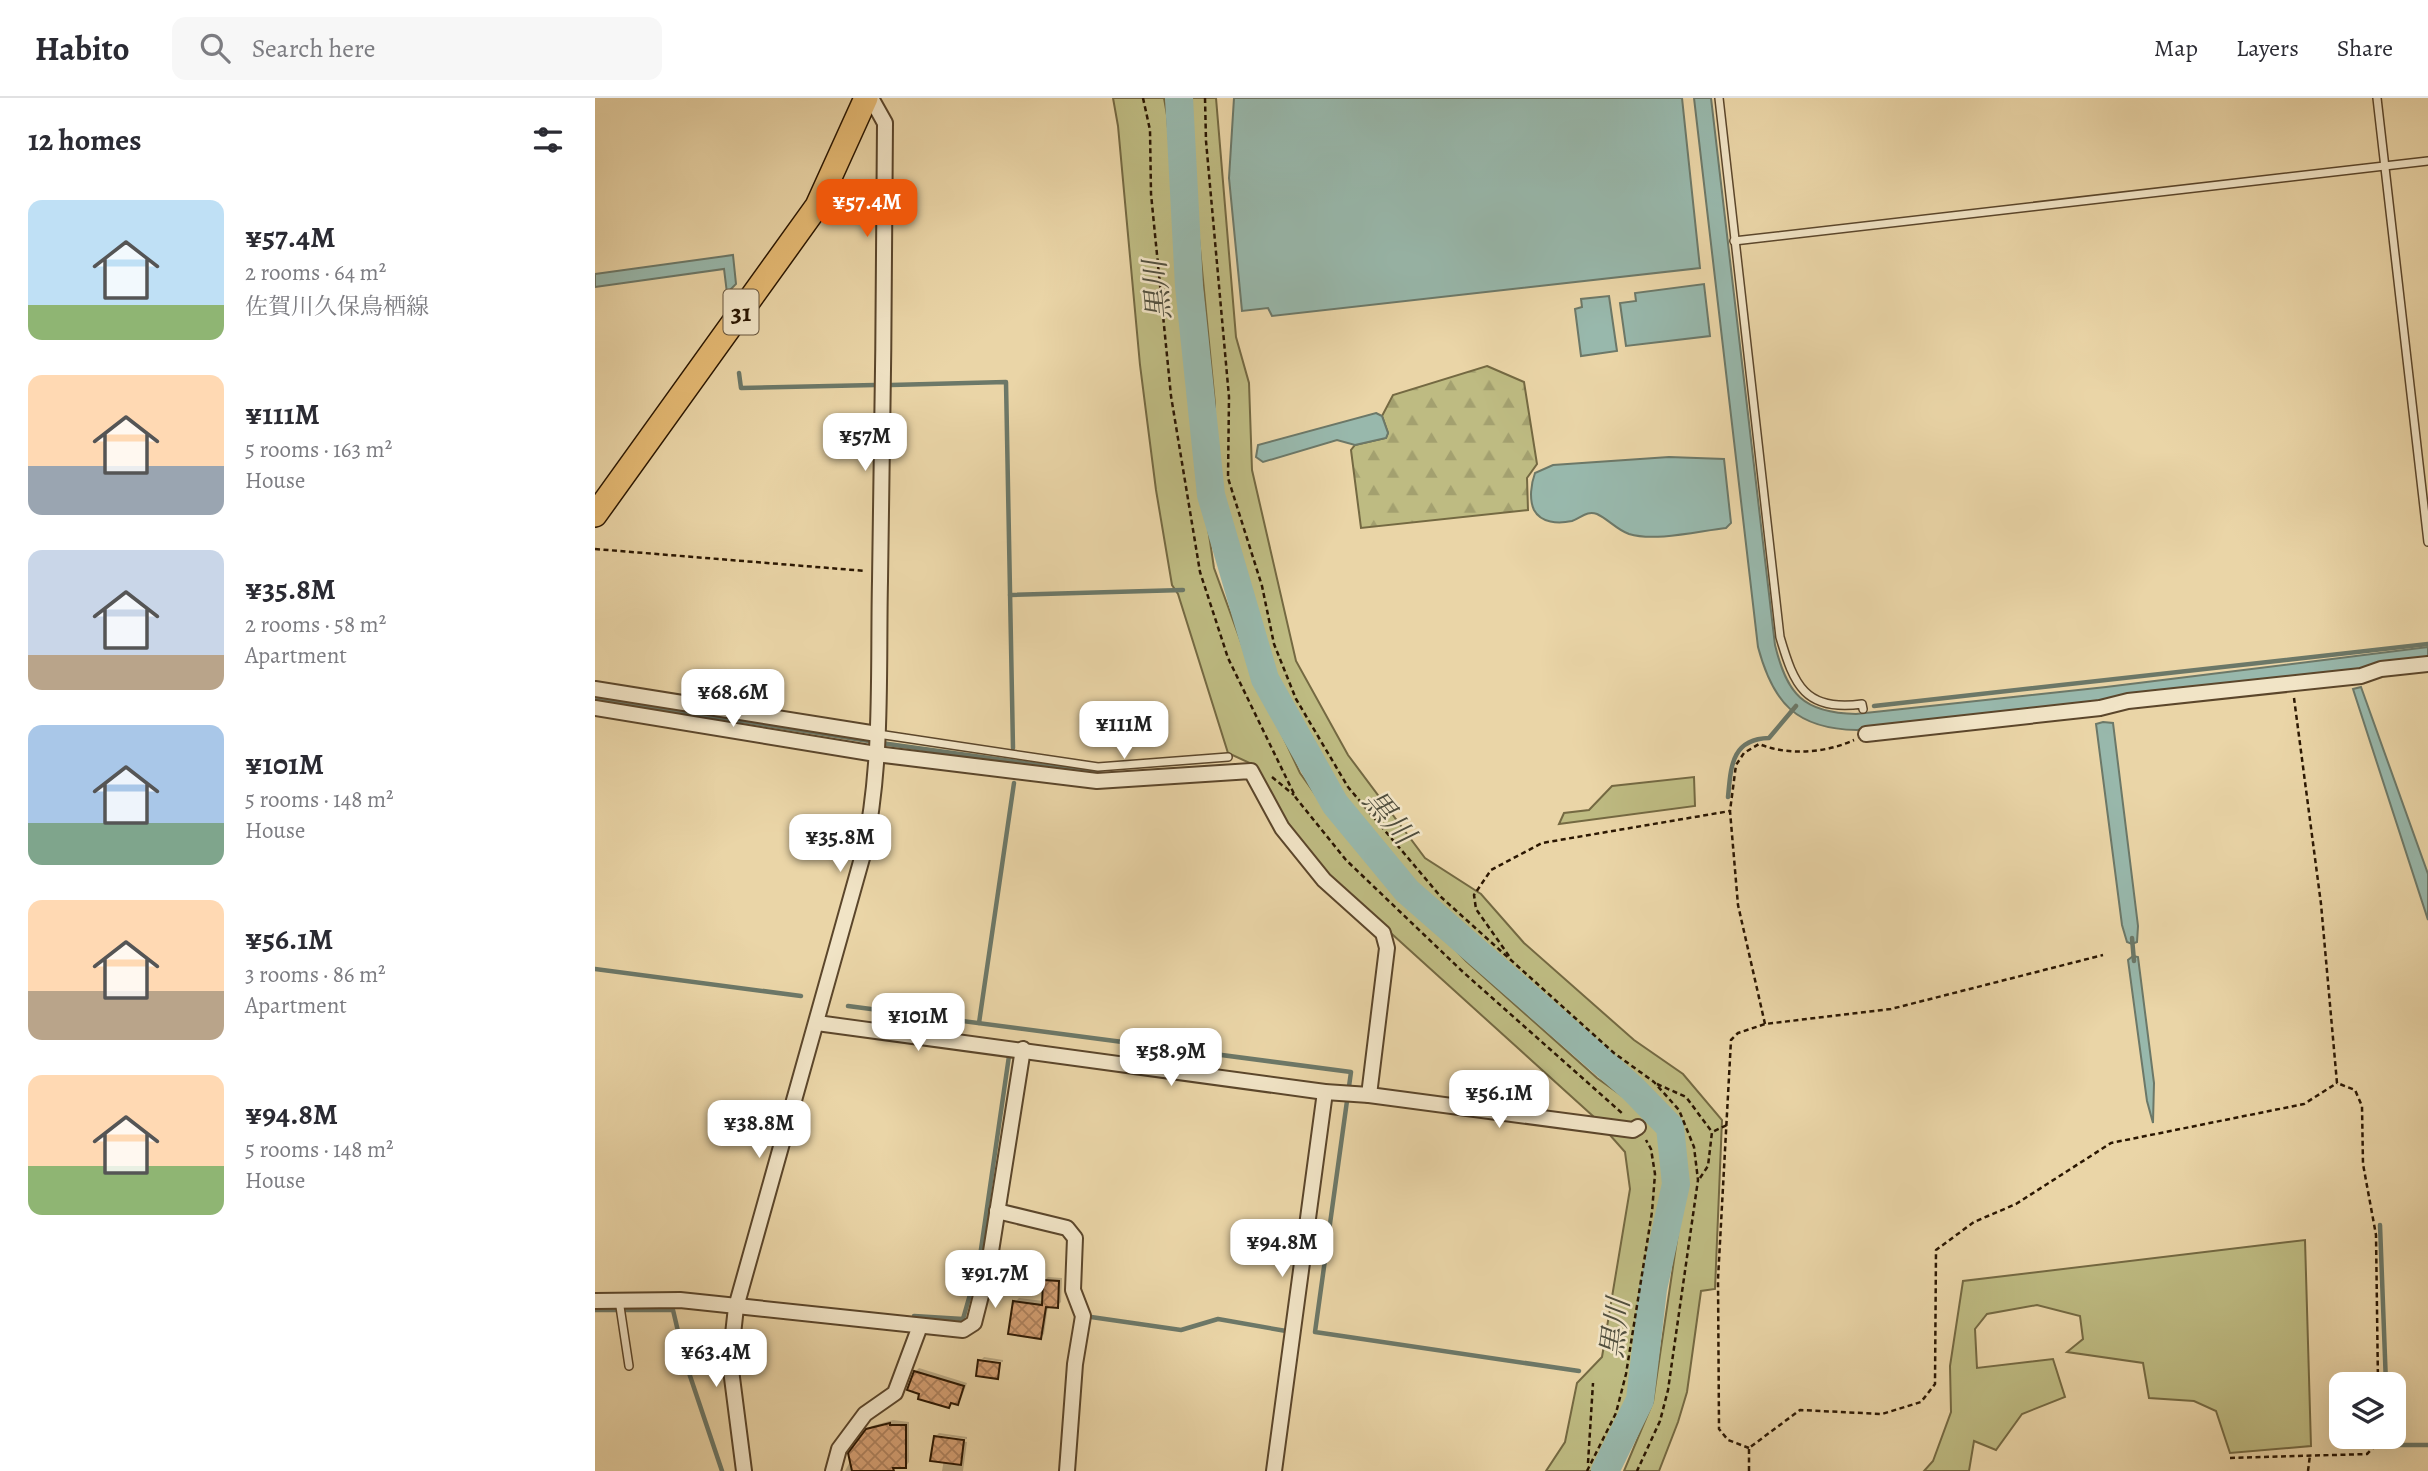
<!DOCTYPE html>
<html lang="en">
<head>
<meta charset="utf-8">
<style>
	body { margin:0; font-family:Alegreya,"Noto Serif JP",serif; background:#f7f7f7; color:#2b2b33; height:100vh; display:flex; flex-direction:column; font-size:26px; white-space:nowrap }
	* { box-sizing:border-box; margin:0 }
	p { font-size:23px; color:#7c7c81 }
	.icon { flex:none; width:38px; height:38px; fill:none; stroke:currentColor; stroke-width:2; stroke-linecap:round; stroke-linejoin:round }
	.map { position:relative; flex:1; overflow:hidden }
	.details { display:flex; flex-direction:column; background:#fff; width:595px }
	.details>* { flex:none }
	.buttons { position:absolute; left:1734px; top:1274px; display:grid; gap:14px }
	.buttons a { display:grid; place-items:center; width:77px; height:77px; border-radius:14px; background:#fff; box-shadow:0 7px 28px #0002; font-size:35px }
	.price { position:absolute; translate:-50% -60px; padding:0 16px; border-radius:14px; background:#fff; color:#222; font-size:23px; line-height:46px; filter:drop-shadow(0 2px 4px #0008) }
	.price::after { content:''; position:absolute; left:50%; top:42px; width:21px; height:16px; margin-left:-10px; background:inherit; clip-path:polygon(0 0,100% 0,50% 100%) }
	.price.selected { background:#ea580c; color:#fff }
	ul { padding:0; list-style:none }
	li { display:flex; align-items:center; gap:21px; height:175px; padding:0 28px }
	li span { display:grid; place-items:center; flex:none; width:196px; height:140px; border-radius:14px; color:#555 }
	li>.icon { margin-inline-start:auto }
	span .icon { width:84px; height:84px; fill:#fffc; stroke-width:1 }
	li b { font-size:30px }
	h2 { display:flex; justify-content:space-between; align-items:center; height:84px; padding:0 28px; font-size:30px }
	header { display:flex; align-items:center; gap:42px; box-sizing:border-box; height:98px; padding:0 35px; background:#fff; border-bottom:2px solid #e1e1e2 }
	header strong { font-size:33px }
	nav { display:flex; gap:38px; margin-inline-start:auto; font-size:24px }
	.search { width:490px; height:63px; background:#f7f7f7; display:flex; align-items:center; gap:18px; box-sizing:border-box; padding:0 24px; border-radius:14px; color:#7c7c81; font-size:26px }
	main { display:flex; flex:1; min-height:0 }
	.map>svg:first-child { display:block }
	.grass { fill:#bebb82; stroke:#746942; stroke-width:2 }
	.forest { fill:url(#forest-firs); stroke:#746942; stroke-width:2 }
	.water { fill:#98b8ac; stroke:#6c7868; stroke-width:2 }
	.shadow { fill:#0003 }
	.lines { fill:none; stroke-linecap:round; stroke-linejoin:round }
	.stream { stroke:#6c7868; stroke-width:4.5 }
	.river { stroke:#98b8ac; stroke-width:28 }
	.building { fill:url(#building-cross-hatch); stroke:#2b1702; stroke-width:2 }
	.lane-casing { stroke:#5b462b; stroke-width:10 }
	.street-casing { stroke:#5b462b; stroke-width:18 }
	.primary-casing { stroke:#2b1702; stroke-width:26 }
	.path { stroke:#2b1702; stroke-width:2.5; stroke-dasharray:5 3.5; stroke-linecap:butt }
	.lane { stroke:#f1e4c6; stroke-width:7 }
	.street { stroke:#f1e4c6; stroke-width:14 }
	.primary { stroke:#e5ba74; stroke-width:23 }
	.labels { text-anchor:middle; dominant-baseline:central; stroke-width:5; stroke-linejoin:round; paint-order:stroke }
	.shield { fill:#f1e4c6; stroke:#66543d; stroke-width:2 }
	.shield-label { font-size:26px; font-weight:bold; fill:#2b1702 }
	.water-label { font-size:30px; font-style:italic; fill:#514f3e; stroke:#f1e4c6 }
</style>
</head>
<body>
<header>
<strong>Habito</strong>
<div class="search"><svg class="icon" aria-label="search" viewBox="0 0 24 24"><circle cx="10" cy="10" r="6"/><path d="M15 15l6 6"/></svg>Search here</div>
<nav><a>Map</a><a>Layers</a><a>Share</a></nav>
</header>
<main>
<section class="details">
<h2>12 homes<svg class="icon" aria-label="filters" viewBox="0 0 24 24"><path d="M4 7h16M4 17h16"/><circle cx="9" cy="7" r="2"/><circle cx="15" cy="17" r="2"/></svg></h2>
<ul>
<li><span style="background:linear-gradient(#bfe0f5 75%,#8fb573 0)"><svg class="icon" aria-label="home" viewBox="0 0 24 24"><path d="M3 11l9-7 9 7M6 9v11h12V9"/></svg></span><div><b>¥57.4M</b><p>2 rooms · 64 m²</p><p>佐賀川久保鳥栖線</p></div></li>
<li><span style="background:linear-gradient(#ffd9b3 65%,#9aa5b1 0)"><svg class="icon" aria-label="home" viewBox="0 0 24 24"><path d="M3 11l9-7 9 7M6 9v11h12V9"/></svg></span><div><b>¥111M</b><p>5 rooms · 163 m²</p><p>House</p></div></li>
<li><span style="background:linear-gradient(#c9d6e8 75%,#b9a48a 0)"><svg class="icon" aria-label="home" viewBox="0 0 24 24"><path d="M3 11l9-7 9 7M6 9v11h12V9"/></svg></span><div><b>¥35.8M</b><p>2 rooms · 58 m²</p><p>Apartment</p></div></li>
<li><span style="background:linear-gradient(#a9c7e8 70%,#7fa58c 0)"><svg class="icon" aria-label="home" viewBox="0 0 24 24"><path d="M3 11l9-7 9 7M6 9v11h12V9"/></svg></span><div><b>¥101M</b><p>5 rooms · 148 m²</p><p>House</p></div></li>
<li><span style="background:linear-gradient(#ffd9b3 65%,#b9a48a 0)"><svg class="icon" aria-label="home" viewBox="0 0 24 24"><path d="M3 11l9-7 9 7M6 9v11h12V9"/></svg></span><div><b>¥56.1M</b><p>3 rooms · 86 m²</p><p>Apartment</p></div></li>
<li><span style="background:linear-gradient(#ffd9b3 65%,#8fb573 0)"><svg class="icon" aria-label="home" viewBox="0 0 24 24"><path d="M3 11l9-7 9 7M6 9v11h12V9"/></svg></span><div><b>¥94.8M</b><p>5 rooms · 148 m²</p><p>House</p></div></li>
</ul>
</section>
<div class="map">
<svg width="1833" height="1373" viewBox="0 0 1833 1373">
	<defs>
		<pattern id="forest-firs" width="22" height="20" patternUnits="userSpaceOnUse" patternTransform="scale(1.75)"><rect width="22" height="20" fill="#bebb82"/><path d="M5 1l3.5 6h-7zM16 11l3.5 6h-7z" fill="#a3a06f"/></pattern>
		<pattern id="building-cross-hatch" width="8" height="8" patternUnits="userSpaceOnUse" patternTransform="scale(1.75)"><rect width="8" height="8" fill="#d6a175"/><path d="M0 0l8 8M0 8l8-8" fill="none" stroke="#ae825e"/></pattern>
	</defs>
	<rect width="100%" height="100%" fill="#ead5a7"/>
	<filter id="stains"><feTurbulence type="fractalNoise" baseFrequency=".00286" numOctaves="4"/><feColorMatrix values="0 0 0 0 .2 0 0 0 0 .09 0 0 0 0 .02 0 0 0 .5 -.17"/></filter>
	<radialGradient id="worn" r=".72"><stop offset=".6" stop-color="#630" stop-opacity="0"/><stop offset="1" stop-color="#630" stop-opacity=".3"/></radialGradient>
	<g class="grass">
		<path d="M518 0H569L572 17 594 304 619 470 654 566 705 675 740 724 871 863 1002 980 1051 1015 1069 1044 1073 1079 1039 1301 1006 1373H951L970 1344 982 1285 1007 1259 1035 1091 1030 1054 999 1019 798 837 733 781 692 728 659 667 633 655 583 496 577 487 561 392 545 267 523 28Z"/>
		<path d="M594 0H621L641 239 654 285 657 372 701 563 753 657 830 760 886 796 929 845 1039 942 1088 976 1127 1022 1120 1191 1106 1193 1092 1294 1083 1324 1064 1373H1029L1058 1304 1092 1074 1082 1031 1060 1000 1025 973 842 809 745 697 690 607 667 553 620 383V306L594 37Z"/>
		<path d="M1099 679 1100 708 964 726 969 715 994 712 1017 688Z"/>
		<path d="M1710 1142 1716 1348 1635 1355 1621 1313 1599 1303 1554 1300 1548 1265 1472 1254 1488 1241 1485 1218 1442 1207 1392 1216 1380 1231 1382 1270 1458 1261 1470 1299 1427 1316 1401 1352 1379 1343 1374 1373H1329L1338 1363 1356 1314 1355 1268 1368 1183Z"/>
	</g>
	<path class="forest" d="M892 268 929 284 942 366 932 380 933 412 766 430 756 352 760 347 791 340 793 335 787 318 798 297Z"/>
	<g class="water">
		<path d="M639 0H1087L1105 170 677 218 673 210 647 213 634 80Z"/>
		<path d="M1099 0H1116L1180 547C1192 596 1208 615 1261 616L1511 589 1833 549V560L1757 573 1262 632C1201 631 1178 605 1163 549Z"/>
		<path d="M138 157 141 186 132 195 129 171 0 189V176Z"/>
		<path d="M1109 186 1115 238 1031 248 1025 205 1041 203 1040 195Z"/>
		<path d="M1014 198 1022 253 986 258 980 211 987 209 986 201Z"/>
		<path d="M781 315 787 318 793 335 791 340 760 347 742 342 668 364 661 359 663 347Z"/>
		<path d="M1074 359 1129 361 1136 425 1131 430C1104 433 1060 444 1034 436 1022 432 1013 421 1002 416 992 412 986 420 977 423 963 426 946 425 939 412 934 401 936 386 940 375L958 367Z"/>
		<path d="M1766 589 1833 776V822L1758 591Z"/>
		<path d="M1508 624 1518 625 1543 828 1542 844 1537 846 1532 844 1527 827 1501 626Z"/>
		<path d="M1538 858 1543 859 1559 985 1558 1025 1552 1003 1533 862Z"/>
	</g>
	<g class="shadow">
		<path d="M412 1164 423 1167 415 1190 411 1194 409 1167Z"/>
		<path d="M453 1179 467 1180 466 1204 462 1208H453L449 1236 446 1239 420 1204 424 1200 448 1203 449 1183Z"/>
		<path d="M389 1259 408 1262V1264L387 1261Z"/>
		<path d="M324 1270 372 1285 366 1301 363 1305 358 1304 353 1308 320 1274Z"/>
		<path d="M298 1322 314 1324V1364L311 1368H302L293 1373H250L272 1332 277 1328Z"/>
		<path d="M344 1335 372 1339V1341L342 1337Z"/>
		<path d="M341 1338V1340L372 1344 368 1373H347L349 1361 340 1339Z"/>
	</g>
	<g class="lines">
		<g class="stream">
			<path d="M144 275 146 290 280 287"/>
			<path d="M296 287 411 284 418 650"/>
			<path d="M415 497 588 492"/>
			<path d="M0 600 293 646 509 676"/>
			<path d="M1279 608 1833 546"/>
			<path d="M1133 699C1136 669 1136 641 1174 640L1201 608"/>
			<path d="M1537 840 1539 863"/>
			<path d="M0 871 206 898"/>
			<path d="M253 908 756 974 720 1234 984 1273"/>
			<path d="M384 925 419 685"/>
			<path d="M1785 1127 1791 1286"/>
			<path d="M0 1212H78L90 1263 127 1373"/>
			<path d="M319 1218 368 1221 384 1165 414 958"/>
			<path d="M496 1219 586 1232 623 1221 691 1233"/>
			<path d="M1795 1339V1347H1833"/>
		</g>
		<path class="river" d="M584 0 594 188 616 397 670 581 740 706 812 793 1038 991 1075 1029 1081 1086 1058 1191 1045 1302 1010 1373"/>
	</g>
	<g class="building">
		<path d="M407 1166 420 1171 412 1196 399 1191Z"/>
		<path d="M448 1182 464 1183 463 1210 451 1209 446 1241 413 1236 418 1203 447 1207Z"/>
		<path d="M383 1262 405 1265 403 1281 381 1278Z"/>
		<path d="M319 1273 369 1288 363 1307 356 1305 354 1310 323 1301 324 1296 312 1292Z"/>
		<path d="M295 1325V1327H311V1370H298L299 1373H257L253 1355 271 1331Z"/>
		<path d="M339 1338 369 1342 366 1367 335 1363Z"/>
	</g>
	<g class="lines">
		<defs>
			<g id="lane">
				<path d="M1124 0 1185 539C1199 587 1210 614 1267 606L1268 611"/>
				<path d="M1782 0 1833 444"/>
				<path d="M1139 143 1833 63"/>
				<path d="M283 636 503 669 633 659"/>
				<path d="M24 1202 34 1268"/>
			</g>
			<g id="street">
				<path d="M0 591 282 636"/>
				<path d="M0 610 281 656 502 683 656 673 687 730 729 782 788 835 792 850 774 997"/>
				<path d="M1271 636 1505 610 1533 603 1766 578 1786 571 1833 566"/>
				<path d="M222 925 730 994 774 997 1038 1032 1043 1029"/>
				<path d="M402 1113 472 1130 480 1140 478 1192 488 1218 480 1266 472 1373"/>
				<path d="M0 1203 85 1202 368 1232 379 1225 394 1166 428 951"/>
				<path d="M149 1373 135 1264 141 1209 269 753C288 665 283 573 285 483 288 330 289 178 290 25L276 0"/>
				<path d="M238 1373 244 1351 270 1316 300 1295 325 1228"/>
				<path d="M679 1373 730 994"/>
			</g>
			<path id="primary" d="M0 417 222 108 271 0"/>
		</defs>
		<use href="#lane" class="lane-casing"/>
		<use href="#street" class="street-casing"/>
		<use href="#primary" class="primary-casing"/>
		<g class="path">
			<path d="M548 0 555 32 556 96 576 298 605 474 633 560 701 700 751 762 868 874 1028 1016"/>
			<path d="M610 0 611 43 634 299 633 380 667 488 679 546 701 601 753 689 846 799 1019 955 1059 984 1084 1012 1099 1049 1103 1082 1073 1292 1065 1323 1042 1373"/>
			<path d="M0 451 271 473"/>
			<path d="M1699 600 1726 806 1742 985 1760 992 1767 1008 1768 1066 1781 1137 1783 1286"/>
			<path d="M677 679 699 697"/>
			<path d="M914 858 881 811 879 797 896 772 947 745 1135 713"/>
			<path d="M1170 926 1143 807 1135 713 1141 667 1149 655 1164 646C1193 658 1231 655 1259 642"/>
			<path d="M1062 986 1091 999 1117 1034"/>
			<path d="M1105 1080 1113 1068 1117 1034 1132 1027"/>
			<path d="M1154 1350 1133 1342 1124 1331 1123 1181 1136 942 1143 935 1170 926 1296 911 1508 857"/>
			<path d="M1635 1360 1772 1356 1780 1348 1784 1339"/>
			<path d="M993 1365 998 1285"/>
			<path d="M992 1373 1021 1315 1031 1276 1057 1114 1060 1076 1056 1051 1051 1042"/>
			<path d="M1154 1373V1350L1205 1312 1287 1316 1326 1304 1340 1286 1341 1152 1379 1124 1421 1106 1516 1045 1709 1006 1742 985"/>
			<path d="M1713 1373 1715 1357"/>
		</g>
		<use href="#lane" class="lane"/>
		<use href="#street" class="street"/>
		<use href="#primary" class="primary"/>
	</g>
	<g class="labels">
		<rect class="shield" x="128.5" y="191.5" width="35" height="45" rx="5"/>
		<g class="shield-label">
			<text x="146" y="214">31</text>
		</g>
		<g class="water-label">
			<text transform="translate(562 192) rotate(-95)">黒川</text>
			<text transform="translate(794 719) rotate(50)">黒川</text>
			<text transform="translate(1020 1230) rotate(-83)">黒川</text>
		</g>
	</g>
	<rect width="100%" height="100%" filter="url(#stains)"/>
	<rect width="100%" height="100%" fill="url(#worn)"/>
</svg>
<div class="buttons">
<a><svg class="icon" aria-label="layers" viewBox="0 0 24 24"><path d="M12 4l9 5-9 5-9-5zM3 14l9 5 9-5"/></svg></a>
</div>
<b class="price selected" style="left:272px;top:141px">¥57.4M</b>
<b class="price" style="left:270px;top:375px">¥57M</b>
<b class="price" style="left:138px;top:631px">¥68.6M</b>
<b class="price" style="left:529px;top:663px">¥111M</b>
<b class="price" style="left:245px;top:776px">¥35.8M</b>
<b class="price" style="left:323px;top:955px">¥101M</b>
<b class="price" style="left:576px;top:990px">¥58.9M</b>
<b class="price" style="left:904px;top:1032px">¥56.1M</b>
<b class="price" style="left:164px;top:1062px">¥38.8M</b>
<b class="price" style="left:687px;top:1181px">¥94.8M</b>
<b class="price" style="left:400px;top:1212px">¥91.7M</b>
<b class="price" style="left:121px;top:1291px">¥63.4M</b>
</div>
</main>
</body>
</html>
